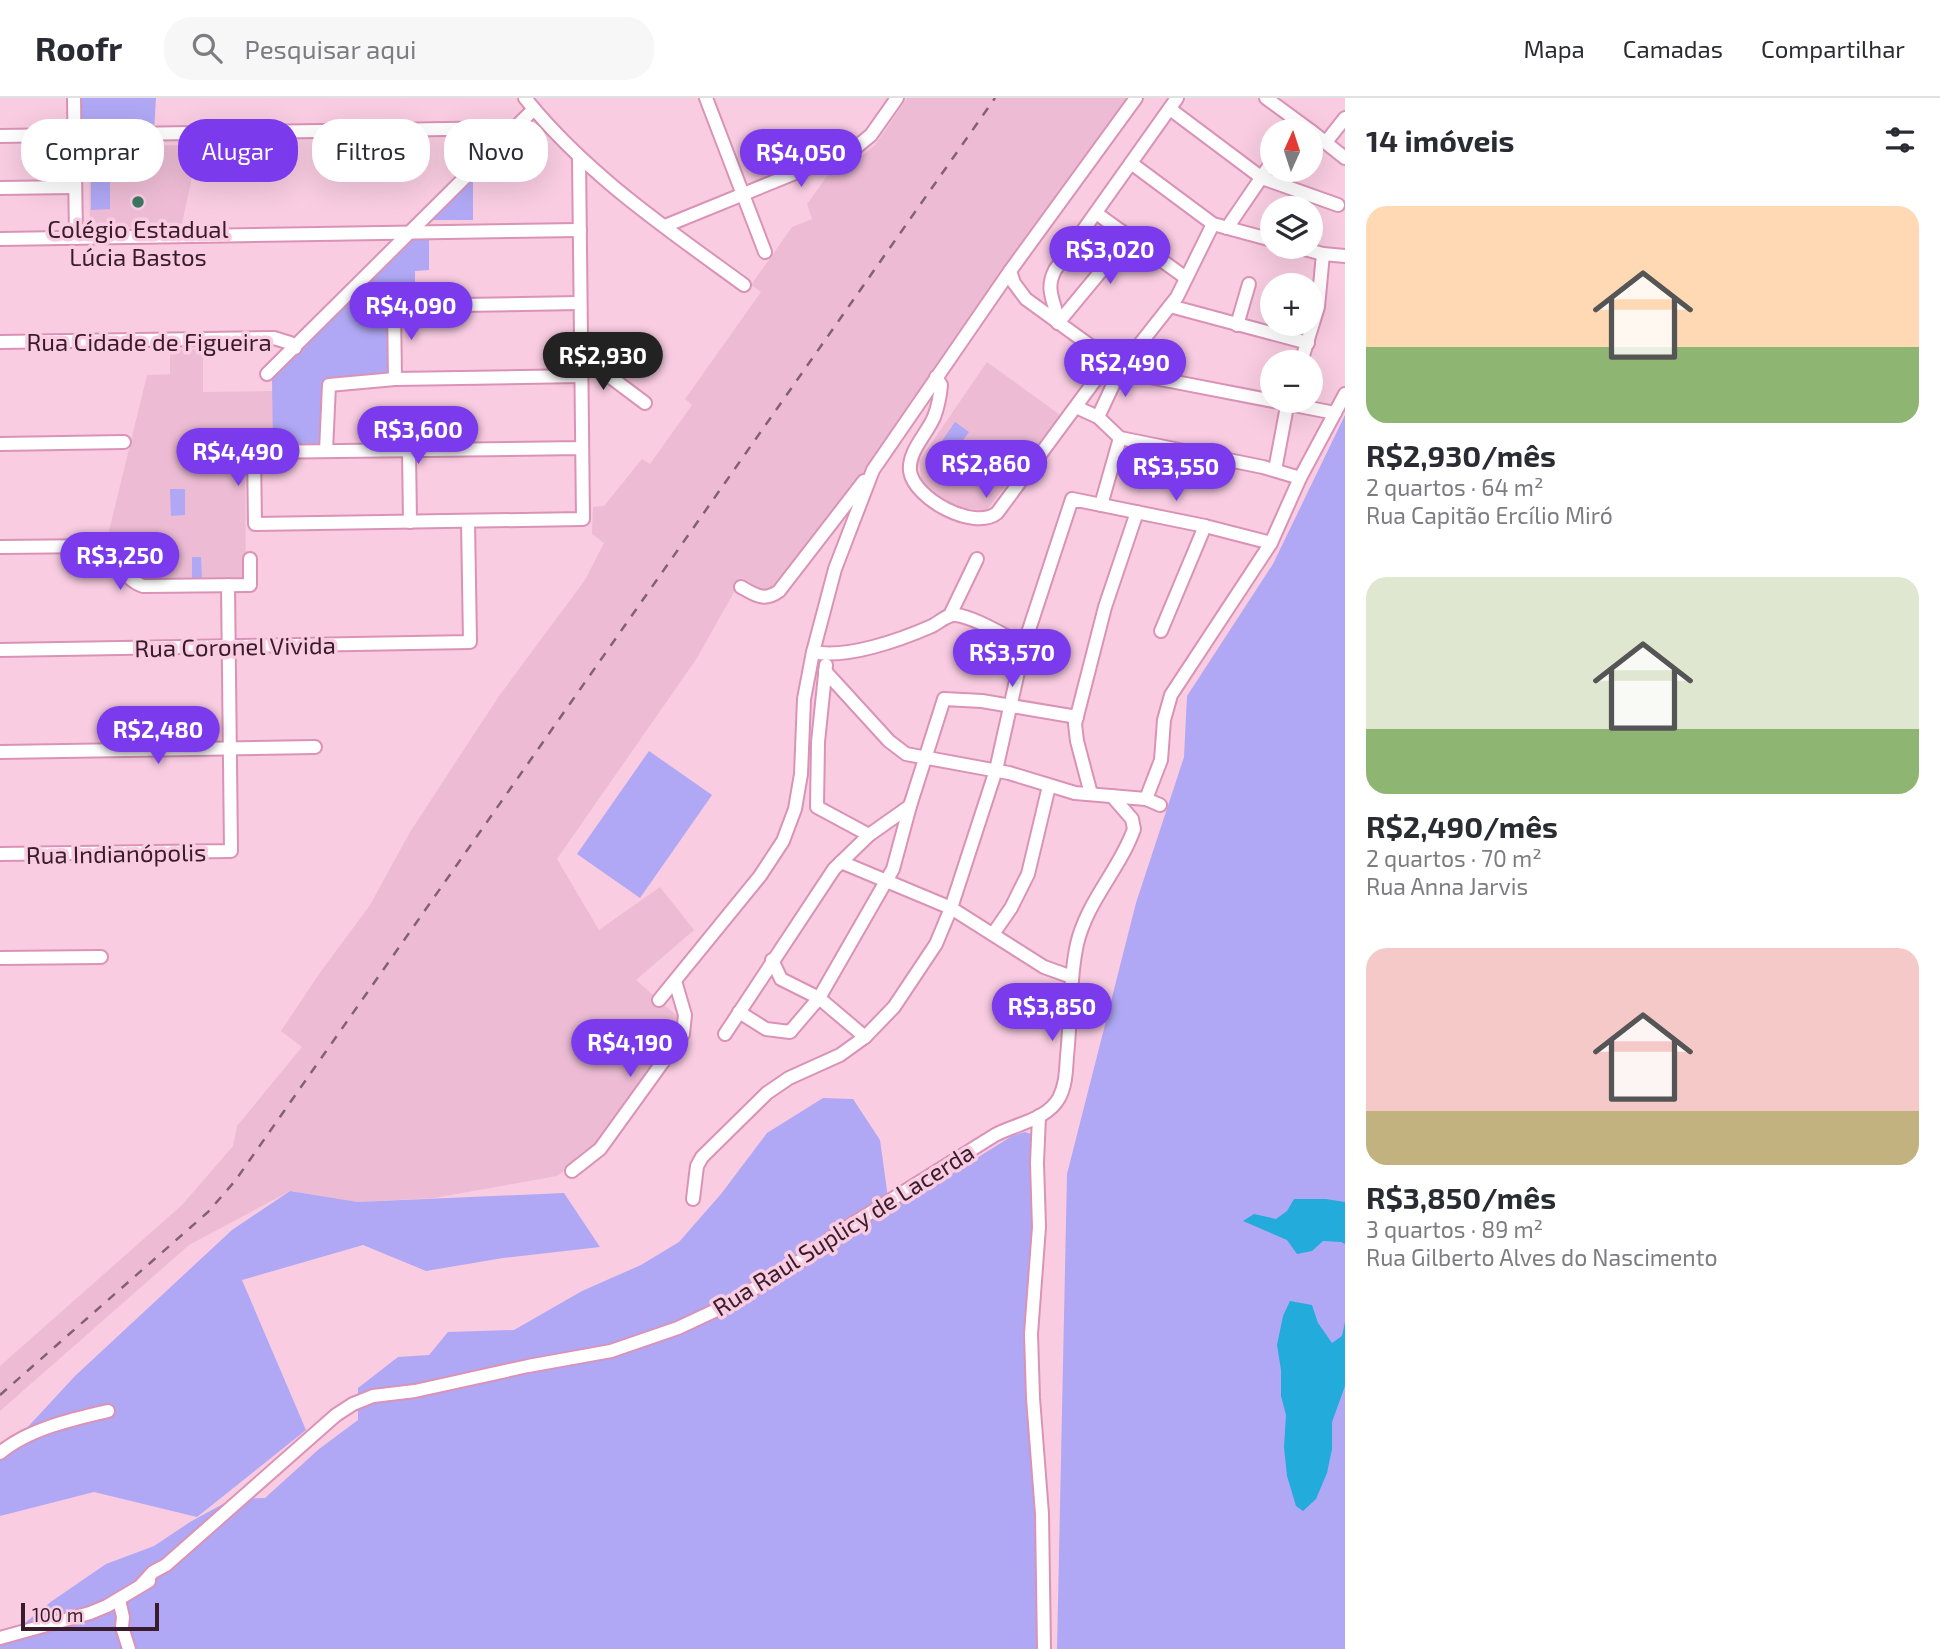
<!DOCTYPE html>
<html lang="pt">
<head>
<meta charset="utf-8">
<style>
	body { margin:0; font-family:"Exo 2",sans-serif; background:#f7f7f7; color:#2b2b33; height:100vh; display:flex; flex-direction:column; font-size:26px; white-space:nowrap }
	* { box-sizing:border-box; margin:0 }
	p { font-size:23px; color:#7c7c81 }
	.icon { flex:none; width:38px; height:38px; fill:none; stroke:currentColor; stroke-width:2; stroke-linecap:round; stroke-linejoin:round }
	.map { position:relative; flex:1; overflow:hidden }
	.panel { display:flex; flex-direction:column; background:#fff; width:595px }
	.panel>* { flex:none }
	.top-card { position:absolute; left:21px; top:21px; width:665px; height:63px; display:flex; gap:14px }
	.needle { width:46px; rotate:3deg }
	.fabs { position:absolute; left:1260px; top:21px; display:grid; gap:14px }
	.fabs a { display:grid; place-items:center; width:63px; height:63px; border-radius:50%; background:#fff; box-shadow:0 7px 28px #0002; font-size:35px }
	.scale { position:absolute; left:21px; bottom:18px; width:138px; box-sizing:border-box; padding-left:7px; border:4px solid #381c2b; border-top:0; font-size:19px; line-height:24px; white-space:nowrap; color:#381c2b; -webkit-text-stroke:5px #f9cce1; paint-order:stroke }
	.price { position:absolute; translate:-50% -60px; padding:0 16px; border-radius:24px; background:#7c3aed; color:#fff; font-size:23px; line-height:46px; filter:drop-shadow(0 2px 4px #0008) }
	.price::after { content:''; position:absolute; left:50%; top:42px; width:21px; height:16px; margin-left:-10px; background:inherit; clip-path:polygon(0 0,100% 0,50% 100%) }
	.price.selected { background:#222; color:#fff }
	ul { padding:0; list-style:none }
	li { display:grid; align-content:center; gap:14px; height:371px; padding:0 21px }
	li span { display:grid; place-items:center; height:217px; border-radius:21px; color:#555 }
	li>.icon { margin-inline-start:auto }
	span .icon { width:126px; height:126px; fill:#fffc; stroke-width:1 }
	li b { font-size:30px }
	h2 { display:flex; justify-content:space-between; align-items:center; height:84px; padding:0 21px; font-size:30px }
	.pill { padding:0 24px; border-radius:28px; background:#fff; box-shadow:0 7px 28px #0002; font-size:24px; line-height:63px }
	.pill.selected { background:#7c3aed; color:#fff }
	header { display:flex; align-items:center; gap:42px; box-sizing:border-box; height:98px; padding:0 35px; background:#fff; border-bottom:2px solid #e1e1e2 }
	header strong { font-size:33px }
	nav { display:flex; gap:38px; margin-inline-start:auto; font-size:24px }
	.search { width:490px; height:63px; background:#f7f7f7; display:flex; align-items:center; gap:18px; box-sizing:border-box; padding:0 24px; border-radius:28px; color:#7c7c81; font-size:26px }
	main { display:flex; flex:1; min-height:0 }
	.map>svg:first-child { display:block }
	.built { fill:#edbcd4 }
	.green { fill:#b0a8f4 }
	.water { fill:#23abdb }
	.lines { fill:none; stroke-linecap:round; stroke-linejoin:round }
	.minor-casing { stroke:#da93b7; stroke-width:16 }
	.minor { stroke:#fff; stroke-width:12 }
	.rail { stroke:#836172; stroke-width:2.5; stroke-dasharray:9 9; stroke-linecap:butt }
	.poi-dot { fill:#3b7762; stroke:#f9cce1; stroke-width:2.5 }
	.labels { text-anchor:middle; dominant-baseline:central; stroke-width:7; stroke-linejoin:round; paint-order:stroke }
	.poi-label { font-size:24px; fill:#381c2b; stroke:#f9cce1 }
	.street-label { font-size:24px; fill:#381c2b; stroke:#f9cce1 }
</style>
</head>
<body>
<header>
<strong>Roofr</strong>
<div class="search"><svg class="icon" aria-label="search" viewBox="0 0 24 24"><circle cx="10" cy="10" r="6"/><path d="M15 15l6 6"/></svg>Pesquisar aqui</div>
<nav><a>Mapa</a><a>Camadas</a><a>Compartilhar</a></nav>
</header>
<main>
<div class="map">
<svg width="1345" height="1551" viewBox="0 0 1345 1551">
	<rect width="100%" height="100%" fill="#f9cce1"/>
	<g class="built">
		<path d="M907 0H1128L868 370 809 449 773 492 763 493 742 480 697 560 557 761 599 832 660 789 694 832 636 882 684 924 593 1053 557 1078 434 1100 358 1104 290 1093 189 1147 0 1313V1268L182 1107 233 1048 237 1028 302 949 281 933 319 876 370 807 410 734 499 598 585 482 604 445 592 436 593 409 604 408 642 361 650 366 692 307 685 301 761 194 751 187 792 129 812 121 807 106 832 71 860 59 875 47Z"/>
		<path d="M199 47 181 130 90 131 89 52 93 48Z"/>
		<path d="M203 251V294L273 293V348L245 349 246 485 144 486V437H108L147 277 170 276V252Z"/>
		<path d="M987 264 1060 317 986 413 954 408 930 394 921 380 919 363Z"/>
	</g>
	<g class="green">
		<path d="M80 0H156L154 32 80 33Z"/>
		<path d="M91 78H110V111L91 112Z"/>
		<path d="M473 81V122H430Z"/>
		<path d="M413 142H429V172L415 173V204H390V276L325 282 321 347 273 348 272 281Z"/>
		<path d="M1345 317V1551H1057L1067 1076 1136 805 1184 659 1187 598 1273 466Z"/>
		<path d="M955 324 969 334 949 362 935 353Z"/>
		<path d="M170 391H185V417L171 418Z"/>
		<path d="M192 459H201L202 480H192Z"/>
		<path d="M649 653 712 697 640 800 577 756Z"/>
		<path d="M823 1000 853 1001 880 1042 889 1107 924 1093 1012 1038 1025 1034 1031 1036V1084L1034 1115 1040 1551H0V1545L52 1503 106 1466 154 1448 190 1424 232 1401 265 1400 319 1351 358 1322V1290L398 1259 429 1257 448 1234 514 1232 582 1193 641 1167 679 1144 721 1096 767 1035Z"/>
		<path d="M290 1093 358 1104 564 1095 600 1149 503 1160 426 1173 363 1147 242 1182 306 1332 197 1419 94 1394 0 1418V1359L75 1278 232 1132Z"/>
	</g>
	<g class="water">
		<path d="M1294 1101H1326L1345 1104V1146L1341 1144 1323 1143 1312 1153 1297 1156 1287 1142 1243 1123 1254 1116 1276 1121 1287 1113Z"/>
		<path d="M1290 1203 1312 1207 1318 1225 1332 1245 1342 1238 1345 1224V1288L1332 1324V1351L1327 1375 1316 1401 1303 1413 1296 1408 1287 1378 1284 1349 1286 1317 1281 1298V1272L1277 1247 1283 1218Z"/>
	</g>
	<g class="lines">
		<defs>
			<g id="minor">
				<path d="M74 0 76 140"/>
				<path d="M525 0C586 76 666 130 744 187"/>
				<path d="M706 0 765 154"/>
				<path d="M1266 0 1311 33"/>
				<path d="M1170 11 1262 80 1338 107"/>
				<path d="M1311 33 1345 60"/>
				<path d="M0 38 515 30"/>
				<path d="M1326 44 1345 20"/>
				<path d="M579 60C580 181 582 301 583 421L255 426 254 354 582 350"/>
				<path d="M1131 65 1213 126 1272 142"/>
				<path d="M0 90 74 89"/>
				<path d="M1096 115 1186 180"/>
				<path d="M665 128 854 51 871 37 897 0"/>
				<path d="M1227 130 1272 64"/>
				<path d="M0 141 580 132"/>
				<path d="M1297 149 1323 156 1345 158"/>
				<path d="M1010 173 1014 185 1026 201 1121 270 1155 280 1335 315"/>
				<path d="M1170 208 1308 245"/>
				<path d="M1058 225C1056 204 1044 193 1055 172L1177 0"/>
				<path d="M1058 225 1116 155 1119 149 1121 133"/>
				<path d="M1237 227 1249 186"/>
				<path d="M0 244 274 240 290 245 295 250"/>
				<path d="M581 257 645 305"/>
				<path d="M1301 264 1318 209 1323 156"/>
				<path d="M267 276 534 11"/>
				<path d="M936 279 941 287C940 298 938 309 934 319 927 336 908 353 910 373 914 401 974 433 997 415L1110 262"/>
				<path d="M395 281 394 208 580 205"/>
				<path d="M1076 309 1098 319 1120 340 1263 369 1300 380"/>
				<path d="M1098 319 1121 270 1177 199 1213 126"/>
				<path d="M0 346 124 344"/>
				<path d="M409 352 410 424"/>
				<path d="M326 353 329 287 395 281 581 278"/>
				<path d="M1275 372 1288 303"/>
				<path d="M1101 407 1120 340"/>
				<path d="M0 449 100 448C117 458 122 481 143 488L250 487V461"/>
				<path d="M741 489C755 497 764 504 779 493L864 383"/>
				<path d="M950 517 977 461"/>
				<path d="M1161 533 1205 428"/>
				<path d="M0 552 470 544 468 423"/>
				<path d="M813 554C847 561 900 542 932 528 940 524 947 516 956 517 975 519 1006 539 1024 547"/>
				<path d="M826 567 818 644 817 709 869 737"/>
				<path d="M825 573 889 643 906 656 1009 675 1075 695 1146 701 1160 707"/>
				<path d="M0 654 315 649"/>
				<path d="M1091 696 1077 643 1075 626 1105 509 1137 414"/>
				<path d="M1146 701 1161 662 1164 622 1171 597 1271 445 1300 380 1345 296"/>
				<path d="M0 756 231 753 228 487"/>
				<path d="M841 764 951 810 1044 869 1072 879"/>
				<path d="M993 836 1011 810 1028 776 1049 688"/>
				<path d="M0 860 101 859"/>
				<path d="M772 862 781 881 819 900 865 939"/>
				<path d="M659 902 760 778 783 743 795 711 801 676 804 601 813 554 835 471 873 372 1010 173 1136 0"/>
				<path d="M739 914 766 931 790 934 819 900 893 771 910 708 944 601 982 603 1077 619"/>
				<path d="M725 936 834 771 869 737 910 708"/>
				<path d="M1039 1018 1037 1065 1039 1129 1031 1236 1033 1300 1042 1416 1044 1551"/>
				<path d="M572 1073 600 1051 683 936 685 917 675 883"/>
				<path d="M693 1101 697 1068 702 1059 767 995 789 980 840 957 865 939 894 909 936 846 951 810 996 672 1024 547 1072 401 1205 428 1271 445"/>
				<path d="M0 1355C28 1331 73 1321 108 1313"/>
				<path d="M142 1486 153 1474 166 1467 336 1317 353 1306 373 1298 415 1293 528 1268 611 1253 678 1230 725 1208 802 1162 841 1133 995 1037C1015 1026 1047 1022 1059 1000 1066 987 1066 972 1067 958 1071 921 1069 882 1077 846 1087 803 1120 771 1134 731L1132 721 1112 698"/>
				<path d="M119 1502 123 1519 122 1529 129 1551"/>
				<path d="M0 1540 90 1515 107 1508 149 1483"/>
			</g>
		</defs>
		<use href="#minor" class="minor-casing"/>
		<use href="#minor" class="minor"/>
		<path class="rail" d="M0 1297 208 1114 235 1083 995 0"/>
	</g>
	<circle class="poi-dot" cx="138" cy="104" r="7"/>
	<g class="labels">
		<g class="poi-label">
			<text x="138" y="130">Colégio Estadual<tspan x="138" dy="28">Lúcia Bastos</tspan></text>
		</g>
		<g class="street-label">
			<text x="149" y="243">Rua Cidade de Figueira</text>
			<text transform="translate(235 548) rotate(-1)">Rua Coronel Vivida</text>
			<text transform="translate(116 755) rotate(-1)">Rua Indianópolis</text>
			<text transform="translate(843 1131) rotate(-32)">Rua Raul Suplicy de Lacerda</text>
		</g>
	</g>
</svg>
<div class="fabs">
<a><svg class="needle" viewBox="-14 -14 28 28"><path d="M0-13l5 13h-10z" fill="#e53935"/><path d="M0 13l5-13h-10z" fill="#7c7c81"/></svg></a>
<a><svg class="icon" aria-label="layers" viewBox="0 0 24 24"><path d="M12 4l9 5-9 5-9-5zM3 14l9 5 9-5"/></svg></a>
<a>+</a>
<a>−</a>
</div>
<div class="scale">100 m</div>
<b class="price" style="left:801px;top:91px">R$4,050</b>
<b class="price" style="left:1110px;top:188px">R$3,020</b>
<b class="price" style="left:411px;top:244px">R$4,090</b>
<b class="price selected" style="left:603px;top:294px">R$2,930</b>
<b class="price" style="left:1125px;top:301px">R$2,490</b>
<b class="price" style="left:418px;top:368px">R$3,600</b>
<b class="price" style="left:238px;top:390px">R$4,490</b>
<b class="price" style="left:986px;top:402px">R$2,860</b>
<b class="price" style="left:1176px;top:405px">R$3,550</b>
<b class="price" style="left:120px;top:494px">R$3,250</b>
<b class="price" style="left:1012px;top:591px">R$3,570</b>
<b class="price" style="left:158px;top:668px">R$2,480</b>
<b class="price" style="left:1052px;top:945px">R$3,850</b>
<b class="price" style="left:630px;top:981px">R$4,190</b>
<div class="top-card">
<a class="pill">Comprar</a>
<a class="pill selected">Alugar</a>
<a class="pill">Filtros</a>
<a class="pill">Novo</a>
</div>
</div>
<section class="panel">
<h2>14 imóveis<svg class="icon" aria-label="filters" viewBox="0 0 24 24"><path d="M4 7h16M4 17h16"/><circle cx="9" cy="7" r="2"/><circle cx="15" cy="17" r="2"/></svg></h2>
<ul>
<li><span style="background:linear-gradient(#ffd9b3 65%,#8fb573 0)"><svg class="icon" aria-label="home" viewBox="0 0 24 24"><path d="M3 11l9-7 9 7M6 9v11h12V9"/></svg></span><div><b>R$2,930/mês</b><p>2 quartos · 64 m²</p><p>Rua Capitão Ercílio Miró</p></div></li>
<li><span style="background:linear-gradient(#dfe7d0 70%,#8fb573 0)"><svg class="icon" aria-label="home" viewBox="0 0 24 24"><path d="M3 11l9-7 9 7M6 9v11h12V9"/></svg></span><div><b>R$2,490/mês</b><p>2 quartos · 70 m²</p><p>Rua Anna Jarvis</p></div></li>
<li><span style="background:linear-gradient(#f6c9c9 75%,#c2b280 0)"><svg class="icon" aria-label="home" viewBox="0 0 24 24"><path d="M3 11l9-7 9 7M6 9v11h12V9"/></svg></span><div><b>R$3,850/mês</b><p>3 quartos · 89 m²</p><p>Rua Gilberto Alves do Nascimento</p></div></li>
</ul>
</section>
</main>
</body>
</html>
